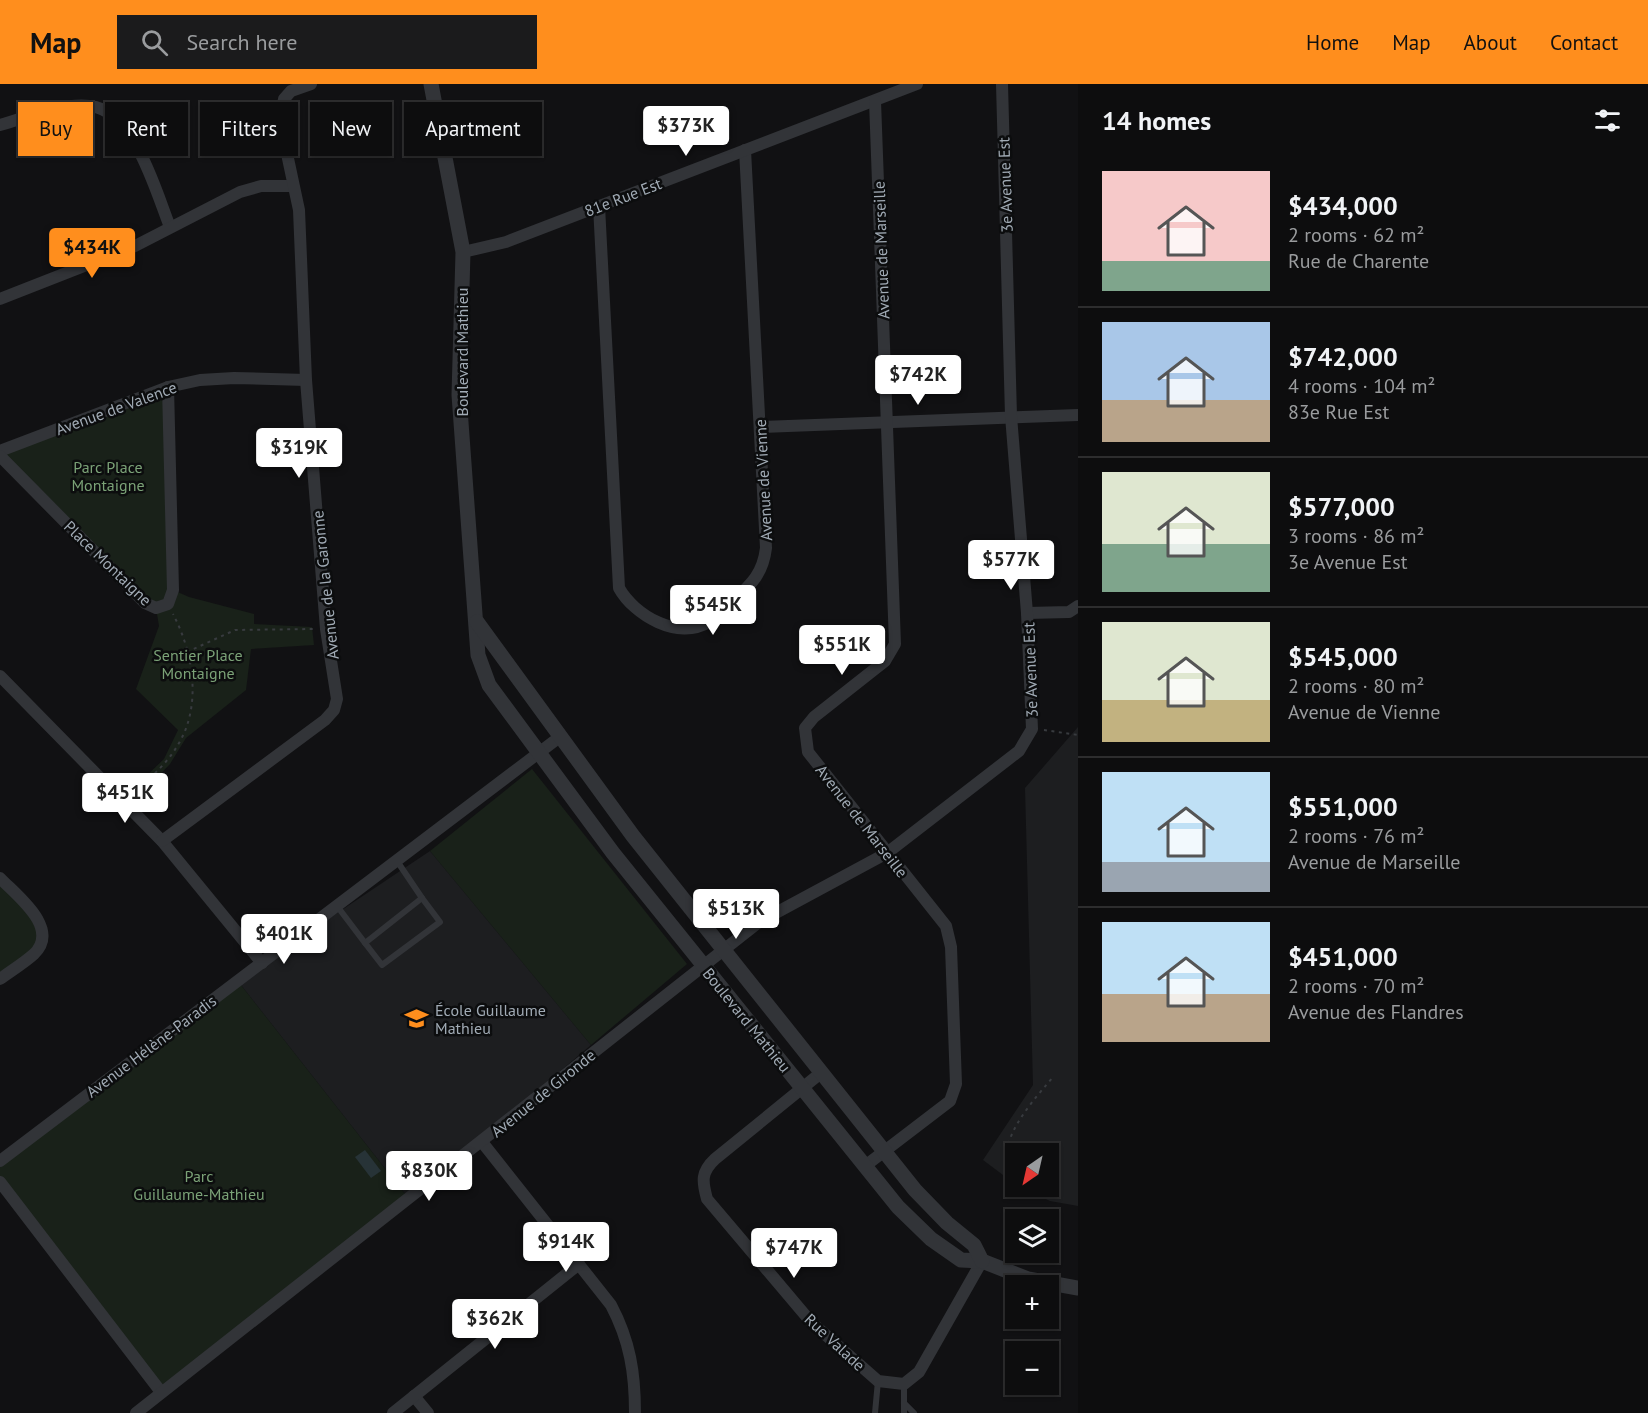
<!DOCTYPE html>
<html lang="en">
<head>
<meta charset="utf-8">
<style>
	body { margin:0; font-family:"PT Sans",sans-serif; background:#1b1b1c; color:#f1f3f6; height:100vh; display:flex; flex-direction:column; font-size:22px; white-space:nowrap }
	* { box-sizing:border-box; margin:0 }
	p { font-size:20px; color:#9a9c9e }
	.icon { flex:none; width:33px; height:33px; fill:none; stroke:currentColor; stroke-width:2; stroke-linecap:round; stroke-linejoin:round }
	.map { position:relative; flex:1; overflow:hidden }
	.side { display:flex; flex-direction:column; background:#0d0d0e; width:570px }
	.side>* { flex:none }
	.hud { position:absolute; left:18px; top:18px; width:570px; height:54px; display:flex; gap:12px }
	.needle { width:39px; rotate:214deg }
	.fabs { position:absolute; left:1005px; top:1059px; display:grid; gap:12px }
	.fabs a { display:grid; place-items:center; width:54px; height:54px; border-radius:0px; background:#0d0d0e; box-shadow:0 2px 4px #0004,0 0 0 2px #2d2d2e; font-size:30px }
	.price { position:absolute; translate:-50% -51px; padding:0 14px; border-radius:6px; background:#fff; color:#222; font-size:20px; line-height:39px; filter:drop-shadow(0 2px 3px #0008) }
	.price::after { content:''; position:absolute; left:50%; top:36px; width:18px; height:14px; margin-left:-9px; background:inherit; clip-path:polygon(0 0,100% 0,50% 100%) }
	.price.current { background:#ff8e1d; color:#111 }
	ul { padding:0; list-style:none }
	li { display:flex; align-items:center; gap:18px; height:150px; padding:0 24px }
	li+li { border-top:2px solid #2d2d2e }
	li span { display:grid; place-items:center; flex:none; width:168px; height:120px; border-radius:0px; color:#555 }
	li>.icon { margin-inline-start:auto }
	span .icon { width:72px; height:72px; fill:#fffc; stroke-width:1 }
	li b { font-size:26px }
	h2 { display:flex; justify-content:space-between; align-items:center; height:72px; padding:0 24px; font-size:26px }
	.tag { padding:0 21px; border-radius:0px; background:#0d0d0e; box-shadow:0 2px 4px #0004,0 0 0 2px #2d2d2e; font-size:21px; line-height:54px }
	.tag.current { background:#ff8e1d; color:#111 }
	header { display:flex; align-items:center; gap:36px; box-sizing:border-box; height:84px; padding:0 30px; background:#ff8e1d; color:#111 }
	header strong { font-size:28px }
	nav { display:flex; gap:33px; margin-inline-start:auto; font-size:21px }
	.search { width:420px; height:54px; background:#1b1b1c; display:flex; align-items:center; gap:15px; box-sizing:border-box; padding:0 21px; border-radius:0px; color:#9a9c9e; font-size:22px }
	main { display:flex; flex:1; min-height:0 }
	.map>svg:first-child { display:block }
	.built { fill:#1d1e20 }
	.green { fill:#192119 }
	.water { fill:#273337 }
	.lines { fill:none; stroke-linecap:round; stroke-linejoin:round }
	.path { stroke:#383b3f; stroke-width:2; stroke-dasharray:3 4.5; stroke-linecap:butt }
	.service { stroke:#323438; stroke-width:6 }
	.minor { stroke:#323438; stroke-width:12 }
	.tertiary { stroke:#323438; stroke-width:15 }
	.labels { text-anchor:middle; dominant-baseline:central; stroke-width:5; stroke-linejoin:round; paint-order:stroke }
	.street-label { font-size:16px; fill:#a1abb5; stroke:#0c0d0e }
	.park-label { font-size:16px; fill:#7ba277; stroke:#0c0d0e }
	.poi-label { font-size:16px; fill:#a1abb5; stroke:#0c0d0e; text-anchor:start }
</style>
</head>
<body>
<header>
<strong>Map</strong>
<div class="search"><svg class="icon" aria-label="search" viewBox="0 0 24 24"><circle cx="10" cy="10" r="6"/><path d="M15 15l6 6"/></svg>Search here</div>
<nav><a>Home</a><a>Map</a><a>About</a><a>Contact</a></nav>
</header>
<main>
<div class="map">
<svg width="1078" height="1329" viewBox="0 0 1078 1329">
	<rect width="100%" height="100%" fill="#111113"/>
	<g class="built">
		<path d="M1078 643V1122L1050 1117 1021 1103 1048 1102V1070H1016L1015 1100 983 1076 1033 1001 1025 704Z"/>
		<path d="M430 767 591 961 409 1115 237 896Z"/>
	</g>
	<g class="green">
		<path d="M168 303 173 506 189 513 254 530V540L312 543 314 561 251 565 246 606 186 654 170 680 149 702 142 696 164 675 178 646 136 605 159 542 156 524 0 367Z"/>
		<path d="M532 685 687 880 591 961 430 767Z"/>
		<path d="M0 794 38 833 40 860 0 895Z"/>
		<path d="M237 896 409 1115 161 1308 0 1098V1077Z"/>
	</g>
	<path class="water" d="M365 1066 381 1087 371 1094 355 1073Z"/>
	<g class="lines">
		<g class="path">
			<path d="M187 568 235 546 314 545"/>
			<path d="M1044 646 1078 651"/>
			<path d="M133 710C150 694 168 679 179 659 202 620 193 568 173 530"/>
			<path d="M1016 1087C987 1065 1038 1011 1054 992"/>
			<path d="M1044 1102 1059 1110"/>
		</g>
		<g class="service">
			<path d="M337 822 365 859 422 814 397 777"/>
			<path d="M365 859 382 881 440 838 422 814"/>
			<path d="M904 1319 914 1329"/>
			<path d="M875 1329 878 1297"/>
			<path d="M904 1329V1300"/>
		</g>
		<g class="minor">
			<path d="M0 41C28 33 60 19 90 22 134 26 156 108 170 143"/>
			<path d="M599 122 619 504C634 531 678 557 709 538 718 533 726 523 733 517 752 500 763 489 766 464L745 66"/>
			<path d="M463 168 506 158 917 0"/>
			<path d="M0 215 135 162 240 108 261 102H293"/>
			<path d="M760 343 1078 331"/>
			<path d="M0 367 168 303 200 296 234 294 306 296"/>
			<path d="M0 372 145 519 156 524 168 520 173 506 168 303"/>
			<path d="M1027 529 1069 528 1078 522"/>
			<path d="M0 592 162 757 262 879"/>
			<path d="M162 757 325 636 334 626 337 615 326 545 306 296 299 126 280 37 284 15 291 7 311 0"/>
			<path d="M0 794C16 811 61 844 34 870 24 879 11 887 0 895"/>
			<path d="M822 988 715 1075C701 1088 702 1097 707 1115L811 1238 878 1297 904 1300 919 1288 982 1177"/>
			<path d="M482 1058 611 1221C630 1257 635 1289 635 1329"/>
			<path d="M0 1077 561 652"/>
			<path d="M865 1082 950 1017 956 1000 951 863 946 842 808 668 805 644 814 633 885 577 895 560 875 17"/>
			<path d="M0 1098 161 1308"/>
			<path d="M414 1312 428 1329"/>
			<path d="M136 1329 759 838 887 769 1019 667 1032 645 1027 529 1011 332 1002 0"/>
			<path d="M393 1329 579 1180"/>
		</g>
		<g class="tertiary">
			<path d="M431 0 463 168 459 311 478 571 489 601 613 769 898 1123 931 1155 961 1176 982 1177 1028 1195 1078 1204"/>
			<path d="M477 538 633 752 915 1106 947 1139 974 1161 982 1177"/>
		</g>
	</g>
	<defs>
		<symbol id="school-bare" viewBox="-9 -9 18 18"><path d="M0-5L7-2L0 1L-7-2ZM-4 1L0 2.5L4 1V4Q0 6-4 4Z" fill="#ff8e1d" stroke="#0c0d0e" stroke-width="2.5" paint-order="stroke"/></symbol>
	</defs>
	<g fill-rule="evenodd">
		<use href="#school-bare" x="400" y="918" width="33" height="33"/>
	</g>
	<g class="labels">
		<g class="street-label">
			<text transform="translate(1005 101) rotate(-92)">3e Avenue Est</text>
			<text transform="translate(623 113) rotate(-21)">81e Rue Est</text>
			<text transform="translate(881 166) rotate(-92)">Avenue de Marseille</text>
			<text transform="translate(462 268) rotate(-90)">Boulevard Mathieu</text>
			<text transform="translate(116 324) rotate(-20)">Avenue de Valence</text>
			<text transform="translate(763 396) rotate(-93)">Avenue de Vienne</text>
			<text transform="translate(108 479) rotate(44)">Place Montaigne</text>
			<text transform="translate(325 501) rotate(-96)">Avenue de la Garonne</text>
			<text transform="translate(1030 586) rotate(-92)">3e Avenue Est</text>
			<text transform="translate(862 737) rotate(52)">Avenue de Marseille</text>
			<text transform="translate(747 936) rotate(51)">Boulevard Mathieu</text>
			<text transform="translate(151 962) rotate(-37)">Avenue Hélène-Paradis</text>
			<text transform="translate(543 1009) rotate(-39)">Avenue de Gironde</text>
			<text transform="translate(835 1258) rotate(43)">Rue Valade</text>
		</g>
		<g class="park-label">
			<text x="108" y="383">Parc Place<tspan x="108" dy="18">Montaigne</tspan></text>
			<text x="198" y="571">Sentier Place<tspan x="198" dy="18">Montaigne</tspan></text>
			<text x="199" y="1092">Parc<tspan x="199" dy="18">Guillaume-Mathieu</tspan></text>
		</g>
		<g class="poi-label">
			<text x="435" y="926">École Guillaume<tspan x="435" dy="18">Mathieu</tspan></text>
		</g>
	</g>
</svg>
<div class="fabs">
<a><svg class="needle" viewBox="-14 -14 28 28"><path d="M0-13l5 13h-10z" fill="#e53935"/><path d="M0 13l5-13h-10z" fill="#9a9c9e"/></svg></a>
<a><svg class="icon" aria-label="layers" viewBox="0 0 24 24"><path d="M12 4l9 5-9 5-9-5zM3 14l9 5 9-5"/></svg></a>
<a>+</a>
<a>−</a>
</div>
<b class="price" style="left:686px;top:73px">$373K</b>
<b class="price current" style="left:92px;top:195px">$434K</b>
<b class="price" style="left:918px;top:322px">$742K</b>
<b class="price" style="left:299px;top:395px">$319K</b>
<b class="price" style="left:1011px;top:507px">$577K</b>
<b class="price" style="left:713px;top:552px">$545K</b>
<b class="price" style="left:842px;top:592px">$551K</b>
<b class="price" style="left:125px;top:740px">$451K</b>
<b class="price" style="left:736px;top:856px">$513K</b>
<b class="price" style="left:284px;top:881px">$401K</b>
<b class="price" style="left:429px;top:1118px">$830K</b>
<b class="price" style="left:566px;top:1189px">$914K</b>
<b class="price" style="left:794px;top:1195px">$747K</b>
<b class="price" style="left:495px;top:1266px">$362K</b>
<div class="hud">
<a class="tag current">Buy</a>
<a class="tag">Rent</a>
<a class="tag">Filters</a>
<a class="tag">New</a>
<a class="tag">Apartment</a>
</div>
</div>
<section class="side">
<h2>14 homes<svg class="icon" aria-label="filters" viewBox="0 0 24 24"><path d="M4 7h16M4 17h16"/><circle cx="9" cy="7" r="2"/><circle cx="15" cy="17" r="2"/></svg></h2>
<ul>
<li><span style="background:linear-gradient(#f6c9c9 75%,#7fa58c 0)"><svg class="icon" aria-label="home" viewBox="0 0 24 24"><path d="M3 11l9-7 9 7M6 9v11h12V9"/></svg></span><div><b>$434,000</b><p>2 rooms · 62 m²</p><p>Rue de Charente</p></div></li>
<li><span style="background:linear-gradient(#a9c7e8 65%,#b9a48a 0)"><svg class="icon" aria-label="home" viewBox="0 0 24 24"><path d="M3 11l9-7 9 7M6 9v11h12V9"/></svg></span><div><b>$742,000</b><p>4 rooms · 104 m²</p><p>83e Rue Est</p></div></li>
<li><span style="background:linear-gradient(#dfe7d0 60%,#7fa58c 0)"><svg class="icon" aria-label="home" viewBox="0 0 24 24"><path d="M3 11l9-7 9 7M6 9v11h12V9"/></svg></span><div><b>$577,000</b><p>3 rooms · 86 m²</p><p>3e Avenue Est</p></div></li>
<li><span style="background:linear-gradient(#dfe7d0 65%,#c2b280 0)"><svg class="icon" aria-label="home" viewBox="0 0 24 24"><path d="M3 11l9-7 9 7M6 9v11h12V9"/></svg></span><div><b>$545,000</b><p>2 rooms · 80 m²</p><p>Avenue de Vienne</p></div></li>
<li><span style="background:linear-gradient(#bfe0f5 75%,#9aa5b1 0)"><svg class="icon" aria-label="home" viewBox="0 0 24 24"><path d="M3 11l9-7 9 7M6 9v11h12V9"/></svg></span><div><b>$551,000</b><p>2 rooms · 76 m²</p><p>Avenue de Marseille</p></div></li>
<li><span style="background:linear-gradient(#bfe0f5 60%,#b9a48a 0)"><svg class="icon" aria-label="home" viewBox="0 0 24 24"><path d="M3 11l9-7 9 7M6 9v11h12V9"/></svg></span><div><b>$451,000</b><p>2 rooms · 70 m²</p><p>Avenue des Flandres</p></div></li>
</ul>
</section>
</main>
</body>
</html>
